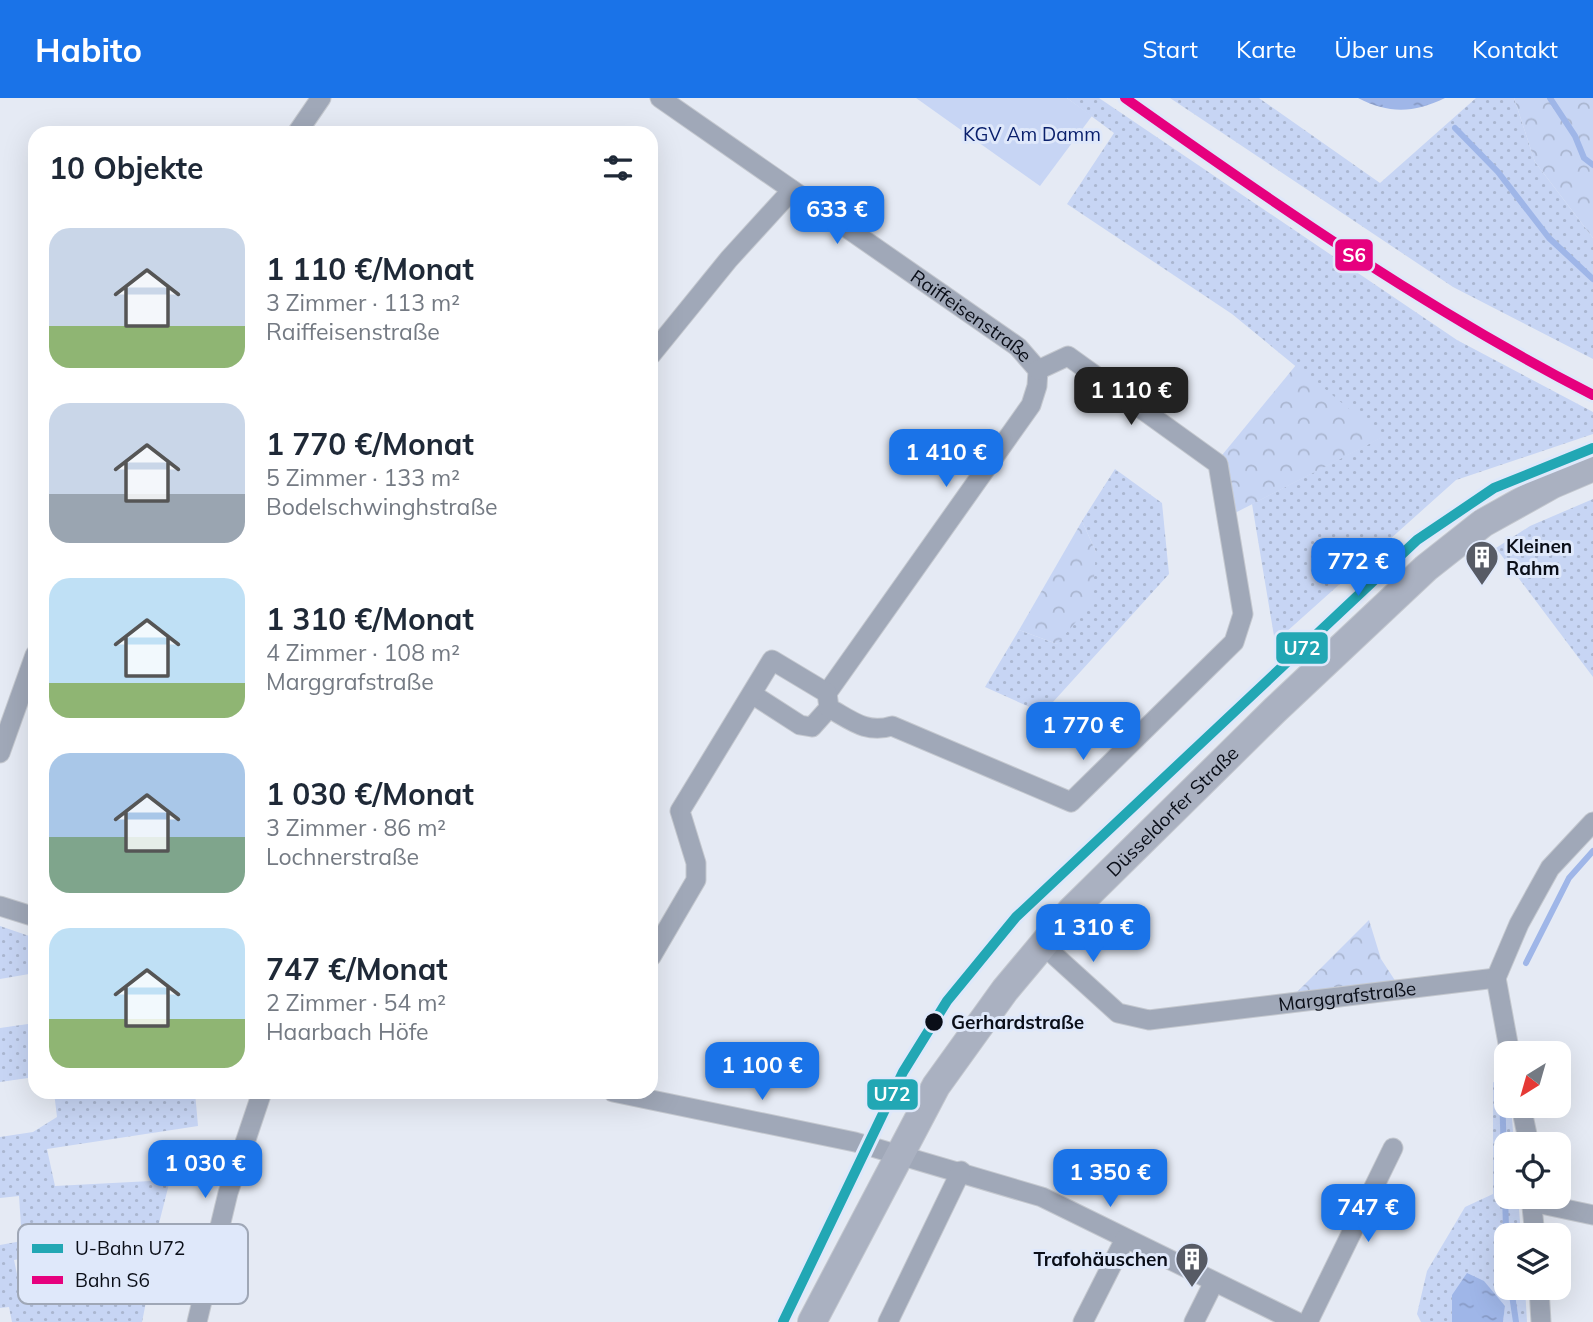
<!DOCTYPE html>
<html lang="de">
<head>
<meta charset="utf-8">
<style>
	body { margin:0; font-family:Mulish,sans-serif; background:#f6f6f7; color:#1f2937; height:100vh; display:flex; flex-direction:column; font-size:26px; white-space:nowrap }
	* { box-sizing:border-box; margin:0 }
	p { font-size:23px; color:#747a83 }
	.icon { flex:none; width:38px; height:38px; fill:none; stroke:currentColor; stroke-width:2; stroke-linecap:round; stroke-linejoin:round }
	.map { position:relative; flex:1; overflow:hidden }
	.drawer { position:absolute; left:28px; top:28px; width:630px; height:973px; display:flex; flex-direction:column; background:#fff; border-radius:21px; box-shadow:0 7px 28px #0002 }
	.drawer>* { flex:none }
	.needle { width:46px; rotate:217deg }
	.fabs { position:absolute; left:1494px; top:943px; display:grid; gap:14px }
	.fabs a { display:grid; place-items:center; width:77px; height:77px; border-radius:14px; background:#fff; box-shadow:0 7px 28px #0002; font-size:35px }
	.price { position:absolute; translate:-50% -60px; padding:0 16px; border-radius:14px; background:#1a73e8; color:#fff; font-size:23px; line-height:46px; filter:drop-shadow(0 2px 4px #0008) }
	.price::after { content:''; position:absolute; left:50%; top:42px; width:21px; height:16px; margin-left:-10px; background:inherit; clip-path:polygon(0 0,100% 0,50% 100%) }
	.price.on { background:#222; color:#fff }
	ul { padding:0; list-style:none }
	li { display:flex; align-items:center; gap:21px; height:175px; padding:0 21px }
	li span { display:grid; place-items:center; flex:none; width:196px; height:140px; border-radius:21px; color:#555 }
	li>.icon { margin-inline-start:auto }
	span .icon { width:84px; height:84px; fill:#fffc; stroke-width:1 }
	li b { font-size:30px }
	h2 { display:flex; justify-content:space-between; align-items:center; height:84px; padding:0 21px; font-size:30px }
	header { display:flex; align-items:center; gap:42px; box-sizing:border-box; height:98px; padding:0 35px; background:#1a73e8; color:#fff }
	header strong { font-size:33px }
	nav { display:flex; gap:38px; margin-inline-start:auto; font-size:24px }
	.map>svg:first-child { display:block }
	.grass { fill:url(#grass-dots) }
	.forest { fill:url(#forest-crowns) }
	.garden { fill:#c7d5f4 }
	.water { fill:url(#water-ripples) }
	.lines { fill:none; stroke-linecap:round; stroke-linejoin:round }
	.stream { stroke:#9fb6e8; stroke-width:6 }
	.street-casing { stroke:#c4c8cf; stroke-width:21 }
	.secondary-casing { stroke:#c4c8cf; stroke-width:30 }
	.street { stroke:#a0a8b8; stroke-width:19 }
	.secondary { stroke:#aab1c1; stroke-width:28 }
	.rail-1-casing { stroke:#dfe8fa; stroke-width:16 }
	.rail-1 { stroke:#e6007e; stroke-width:10 }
	.metro-1-casing { stroke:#dfe8fa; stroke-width:16 }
	.metro-1 { stroke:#22a7b4; stroke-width:10 }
	.stop-dot { fill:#0a0e18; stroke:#dfe8fa; stroke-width:2.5 }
	.labels { text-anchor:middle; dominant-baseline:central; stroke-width:6; stroke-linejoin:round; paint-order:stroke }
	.park-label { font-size:19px; fill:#0a206c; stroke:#dfe8fa }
	.street-label { font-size:19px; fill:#0a0e18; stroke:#dfe8fa }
	.poi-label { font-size:19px; font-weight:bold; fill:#0a0e18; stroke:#dfe8fa; text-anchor:start }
	.stop-label { font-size:19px; font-weight:bold; fill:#0a0e18; stroke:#dfe8fa; text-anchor:start }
	.key { fill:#dfe8fa; stroke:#9fa7b6; stroke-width:2 }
	.key-label { font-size:19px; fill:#0a0e18 }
	.line-badge { stroke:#dfe8fa; stroke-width:2.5 }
	.badge-label { font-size:19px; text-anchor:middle; font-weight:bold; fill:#fff }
</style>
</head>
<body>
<header>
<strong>Habito</strong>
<nav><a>Start</a><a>Karte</a><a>Über uns</a><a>Kontakt</a></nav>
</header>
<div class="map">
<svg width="1593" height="1224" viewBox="0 0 1593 1224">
	<defs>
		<pattern id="grass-dots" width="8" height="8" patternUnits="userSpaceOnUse" patternTransform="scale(1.75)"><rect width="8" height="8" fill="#c7d5f4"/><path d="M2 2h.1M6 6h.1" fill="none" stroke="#aab6d0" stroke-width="1.8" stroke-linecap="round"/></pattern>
		<pattern id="forest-crowns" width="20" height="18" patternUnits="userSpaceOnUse" patternTransform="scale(1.75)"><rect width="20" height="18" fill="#c7d5f4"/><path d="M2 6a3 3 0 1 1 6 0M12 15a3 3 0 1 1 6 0" fill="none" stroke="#aab6d0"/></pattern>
		<pattern id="water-ripples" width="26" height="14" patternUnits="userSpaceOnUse" patternTransform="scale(1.75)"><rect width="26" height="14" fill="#9fb6e8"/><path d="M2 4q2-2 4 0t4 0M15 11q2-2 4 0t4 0" fill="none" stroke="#889bc6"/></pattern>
	</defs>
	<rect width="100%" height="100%" fill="#e5eaf4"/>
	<g class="grass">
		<path d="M1067 0H1099L1457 242 1593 314V336L1456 382 1275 544 1252 406 1382 339 1232 216 1067 106 1114 35Z"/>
		<path d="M1170 0H1259L1380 85 1476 0H1514L1535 64 1593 140V261L1453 189Z"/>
		<path d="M1115 371 1162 405 1169 476 1043 615 985 589 1019 532 1057 546 1096 454 1082 423Z"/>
		<path d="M1593 401V579L1496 450 1530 428Z"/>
		<path d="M0 828 35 840V875L0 881Z"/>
		<path d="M35 925V979L0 984V930Z"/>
		<path d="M1493 984 1507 989V1008H1511L1514 1046H1507V1099H1518L1521 1137 1507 1138V1190H1525L1527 1224H1503L1505 1207 1452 1197V1224H1421L1417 1216 1427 1173 1465 1109 1493 1096Z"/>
		<path d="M54 994H195L198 1028 47 1051 55 1088 170 1082 156 1137 14 1162 23 1204 148 1194 142 1224H12L9 1209 0 1210V1147L22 1143 19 1098 0 1100V1039L33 1034 57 1019Z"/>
	</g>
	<g class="forest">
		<path d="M1514 0H1593V140L1535 64Z"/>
		<path d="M1296 267 1383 339 1231 417 1218 362Z"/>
		<path d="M1082 423 1096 454 1092 505 1057 546 1019 532Z"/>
		<path d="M1369 822 1381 861 1396 884 1295 896Z"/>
	</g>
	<path class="garden" d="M916 0H1067L1092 18 1040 88Z"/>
	<g class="water">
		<path d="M1358 0H1445C1414 15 1389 16 1358 0Z"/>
		<path d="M1467 1175 1484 1183 1505 1208 1503 1224H1452V1197Z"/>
	</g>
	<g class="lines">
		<g class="stream">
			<path d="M1550 0 1575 38 1584 60 1593 67"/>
			<path d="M1455 30 1498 74 1549 140 1593 181"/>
			<path d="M1526 865 1569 780 1593 753"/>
			<path d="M1502 992 1507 1165"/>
			<path d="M1511 1190 1516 1224"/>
		</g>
		<defs>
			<g id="street">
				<path id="s1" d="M660 0 1018 249 1038 272 1037 288 1031 307 827 595"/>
				<path d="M297 35 321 0"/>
				<path d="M651 257 729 161 792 92"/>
				<path d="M752 596 800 627 812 629 829 610"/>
				<path d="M0 655 35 557"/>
				<path d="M0 808 35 819"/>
				<path id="s2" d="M1042 846 1118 915 1149 922 1496 880"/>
				<path d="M651 859 696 782V765L680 713 772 562 827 595 829 610C851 622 866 636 892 628L1071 704 1234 544 1243 516 1218 366 1068 258 1038 272"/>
				<path d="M1496 880 1519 826 1550 770 1593 724"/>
				<path d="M1496 880 1510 956"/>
				<path d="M613 994 855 1044 1042 1099 1297 1224"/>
				<path d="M1521 1008 1529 1046"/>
				<path d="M1531 1099 1535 1138"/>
				<path d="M1532 1104 1593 1117"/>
				<path d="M1539 1190 1541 1224"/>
				<path d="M197 1224 228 1095 262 994"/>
				<path d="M888 1224 961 1073"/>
				<path d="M1083 1224 1125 1141"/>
				<path d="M1194 1224 1214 1184"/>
				<path d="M1308 1224 1393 1050"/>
			</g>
			<g id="secondary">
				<path id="s3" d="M812 1224 936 988 1005 892 1072 812 1275 612 1426 470 1483 425 1553 386 1593 369"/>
			</g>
		</defs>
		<use href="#street" class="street-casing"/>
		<use href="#secondary" class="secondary-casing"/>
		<use href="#street" class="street"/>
		<use href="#secondary" class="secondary"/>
		<defs>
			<path id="rail-1" d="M1125 0C1276 107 1428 212 1593 297"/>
		</defs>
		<use href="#rail-1" class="rail-1-casing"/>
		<use href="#rail-1" class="rail-1"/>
		<defs>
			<path id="metro-1" d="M783 1224 903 974 947 903 1016 819 1417 442 1494 390 1593 350"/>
		</defs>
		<use href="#metro-1" class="metro-1-casing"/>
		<use href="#metro-1" class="metro-1"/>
	</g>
	<defs>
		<symbol id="building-pin" viewBox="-11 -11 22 30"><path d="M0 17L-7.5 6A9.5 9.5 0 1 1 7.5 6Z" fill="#575b65" stroke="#dfe8fa"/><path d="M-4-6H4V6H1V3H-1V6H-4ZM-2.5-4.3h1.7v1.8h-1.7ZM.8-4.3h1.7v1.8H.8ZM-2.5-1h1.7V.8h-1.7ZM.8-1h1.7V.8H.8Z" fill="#fff"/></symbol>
	</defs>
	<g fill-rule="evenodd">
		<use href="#building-pin" x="1463" y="440" width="38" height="52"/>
		<use href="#building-pin" x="1173" y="1142" width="38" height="52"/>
	</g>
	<circle class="stop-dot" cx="934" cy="924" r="10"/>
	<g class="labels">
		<g class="park-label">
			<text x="1032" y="36">KGV Am Damm</text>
		</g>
		<g class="street-label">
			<text stroke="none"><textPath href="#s1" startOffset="380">Raiffeisenstraße</textPath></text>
			<text stroke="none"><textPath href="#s3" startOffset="630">Düsseldorfer Straße</textPath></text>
			<text stroke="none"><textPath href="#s2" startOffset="334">Marggrafstraße</textPath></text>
		</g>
		<g class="poi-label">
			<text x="1506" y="448">Kleinen<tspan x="1506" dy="22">Rahm</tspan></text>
			<text x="1168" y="1161" text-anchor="end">Trafohäuschen</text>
		</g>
		<g class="stop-label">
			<text x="951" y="924">Gerhardstraße</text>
		</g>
	</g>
	<rect x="18" y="1126" width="230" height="80" rx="10" class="key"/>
	<rect x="32" y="1146" width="31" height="9" fill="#22a7b4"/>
	<rect x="32" y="1178" width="31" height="8" fill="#e6007e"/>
	<g class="key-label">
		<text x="75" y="1157">U-Bahn U72</text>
		<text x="75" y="1189">Bahn S6</text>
	</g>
	<g class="line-badge">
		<rect x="1334" y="140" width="40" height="34" rx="7" fill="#e6007e"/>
		<rect x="1275" y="533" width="54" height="34" rx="7" fill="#22a7b4"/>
		<rect x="866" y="980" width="53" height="33" rx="7" fill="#22a7b4"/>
	</g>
	<g class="badge-label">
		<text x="1354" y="164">S6</text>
		<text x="1302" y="557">U72</text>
		<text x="892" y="1003">U72</text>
	</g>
</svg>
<div class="fabs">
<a><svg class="needle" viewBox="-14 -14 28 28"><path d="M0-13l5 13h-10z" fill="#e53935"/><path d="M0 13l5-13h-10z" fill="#747a83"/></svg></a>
<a><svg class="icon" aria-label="locate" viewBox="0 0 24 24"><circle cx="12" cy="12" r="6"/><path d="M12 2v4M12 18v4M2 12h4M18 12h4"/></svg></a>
<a><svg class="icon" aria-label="layers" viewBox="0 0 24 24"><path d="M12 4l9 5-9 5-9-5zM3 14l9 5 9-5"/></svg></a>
</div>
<b class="price" style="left:837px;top:148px">633 €</b>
<b class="price on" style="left:1131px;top:329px">1 110 €</b>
<b class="price" style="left:946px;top:391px">1 410 €</b>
<b class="price" style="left:1358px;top:500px">772 €</b>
<b class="price" style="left:1083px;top:664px">1 770 €</b>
<b class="price" style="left:1093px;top:866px">1 310 €</b>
<b class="price" style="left:762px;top:1004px">1 100 €</b>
<b class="price" style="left:205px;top:1102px">1 030 €</b>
<b class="price" style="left:1110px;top:1111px">1 350 €</b>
<b class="price" style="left:1368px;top:1146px">747 €</b>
<section class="drawer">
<h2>10 Objekte<svg class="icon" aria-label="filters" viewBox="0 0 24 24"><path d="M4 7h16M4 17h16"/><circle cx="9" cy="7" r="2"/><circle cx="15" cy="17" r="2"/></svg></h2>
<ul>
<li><span style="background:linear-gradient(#c9d6e8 70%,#8fb573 0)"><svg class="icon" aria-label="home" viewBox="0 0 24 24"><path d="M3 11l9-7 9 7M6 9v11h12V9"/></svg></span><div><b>1 110 €/Monat</b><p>3 Zimmer · 113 m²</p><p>Raiffeisenstraße</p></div></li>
<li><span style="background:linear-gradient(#c9d6e8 65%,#9aa5b1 0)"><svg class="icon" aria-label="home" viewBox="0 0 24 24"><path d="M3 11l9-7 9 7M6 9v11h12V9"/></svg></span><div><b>1 770 €/Monat</b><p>5 Zimmer · 133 m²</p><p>Bodelschwinghstraße</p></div></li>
<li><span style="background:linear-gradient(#bfe0f5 75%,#8fb573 0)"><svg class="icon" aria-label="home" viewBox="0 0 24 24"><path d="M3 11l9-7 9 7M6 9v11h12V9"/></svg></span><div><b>1 310 €/Monat</b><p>4 Zimmer · 108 m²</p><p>Marggrafstraße</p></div></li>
<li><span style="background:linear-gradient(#a9c7e8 60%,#7fa58c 0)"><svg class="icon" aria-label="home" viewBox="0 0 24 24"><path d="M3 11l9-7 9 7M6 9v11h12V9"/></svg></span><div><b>1 030 €/Monat</b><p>3 Zimmer · 86 m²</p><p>Lochnerstraße</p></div></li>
<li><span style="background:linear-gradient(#bfe0f5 65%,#8fb573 0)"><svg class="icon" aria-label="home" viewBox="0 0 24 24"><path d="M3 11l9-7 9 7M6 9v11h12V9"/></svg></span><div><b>747 €/Monat</b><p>2 Zimmer · 54 m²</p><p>Haarbach Höfe</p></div></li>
</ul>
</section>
</div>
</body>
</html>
